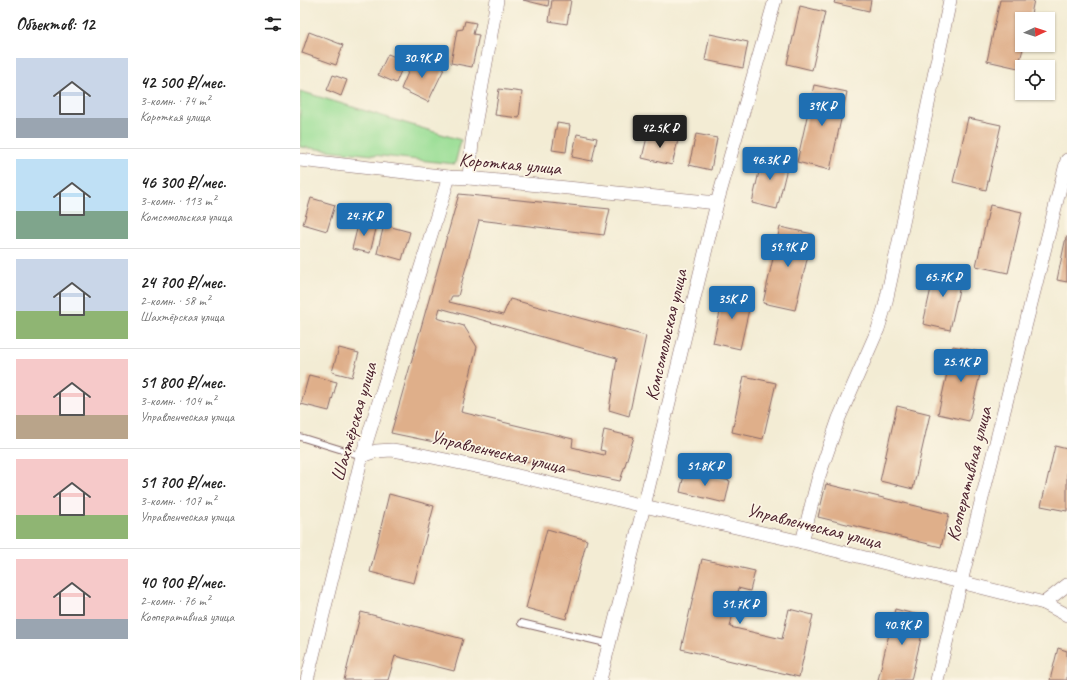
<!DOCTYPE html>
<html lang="ru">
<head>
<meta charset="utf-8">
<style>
	body { margin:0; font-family:Caveat,sans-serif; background:#f6f6f6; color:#222; height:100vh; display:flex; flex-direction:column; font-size:15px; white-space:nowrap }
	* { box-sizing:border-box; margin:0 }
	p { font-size:13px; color:#767676 }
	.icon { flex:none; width:22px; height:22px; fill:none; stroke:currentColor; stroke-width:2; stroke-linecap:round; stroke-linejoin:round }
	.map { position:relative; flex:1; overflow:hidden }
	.panel { display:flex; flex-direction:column; background:#fff; width:300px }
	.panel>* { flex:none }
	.needle { width:26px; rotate:87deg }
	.tools { position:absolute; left:715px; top:12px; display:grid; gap:8px }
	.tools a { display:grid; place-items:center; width:40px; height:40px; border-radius:0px; background:#fff; box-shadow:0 1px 3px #0004; font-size:20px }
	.price { position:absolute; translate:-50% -34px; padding:0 9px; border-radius:4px; background:#1f6fb2; color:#fff; font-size:13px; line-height:26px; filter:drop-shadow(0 1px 2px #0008) }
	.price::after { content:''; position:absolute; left:50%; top:24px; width:12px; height:9px; margin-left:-6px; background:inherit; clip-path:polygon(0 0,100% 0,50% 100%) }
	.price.on { background:#222; color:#fff }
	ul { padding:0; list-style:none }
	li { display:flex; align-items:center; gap:12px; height:100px; padding:0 16px }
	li+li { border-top:1px solid #e0e0e0 }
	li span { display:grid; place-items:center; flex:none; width:112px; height:80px; border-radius:0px; color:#555 }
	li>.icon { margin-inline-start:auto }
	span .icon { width:48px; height:48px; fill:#fffc; stroke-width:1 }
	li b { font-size:17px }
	h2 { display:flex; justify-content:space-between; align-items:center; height:48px; padding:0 16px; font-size:17px }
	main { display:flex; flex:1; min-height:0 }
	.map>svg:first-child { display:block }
	.green { fill:#9ade95; stroke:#727e60 }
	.building { fill:#dfaf8a }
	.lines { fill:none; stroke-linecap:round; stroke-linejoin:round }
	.lane-casing { stroke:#856766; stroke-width:8 }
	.street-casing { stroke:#856766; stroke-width:14 }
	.lane { stroke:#fff; stroke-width:6 }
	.street { stroke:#fff; stroke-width:13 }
	.labels { text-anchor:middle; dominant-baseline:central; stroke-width:3.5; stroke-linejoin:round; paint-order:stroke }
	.street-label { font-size:19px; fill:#4a1f2b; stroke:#fcf5e5 }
</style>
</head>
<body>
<main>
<section class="panel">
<h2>Объектов: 12<svg class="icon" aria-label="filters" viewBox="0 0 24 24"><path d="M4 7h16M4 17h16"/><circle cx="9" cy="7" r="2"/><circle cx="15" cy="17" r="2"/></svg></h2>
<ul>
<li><span style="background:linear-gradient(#c9d6e8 75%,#9aa5b1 0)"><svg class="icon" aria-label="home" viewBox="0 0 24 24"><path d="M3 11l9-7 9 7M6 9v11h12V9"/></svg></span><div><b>42 500 ₽/мес.</b><p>3-комн. · 74 m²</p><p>Короткая улица</p></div></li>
<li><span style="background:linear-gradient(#bfe0f5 65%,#7fa58c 0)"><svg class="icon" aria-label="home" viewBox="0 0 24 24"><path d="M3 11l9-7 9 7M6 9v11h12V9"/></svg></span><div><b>46 300 ₽/мес.</b><p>3-комн. · 113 m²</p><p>Комсомольская улица</p></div></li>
<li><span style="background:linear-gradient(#c9d6e8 65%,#8fb573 0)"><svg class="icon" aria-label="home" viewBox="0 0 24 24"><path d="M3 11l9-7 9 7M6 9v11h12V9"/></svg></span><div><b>24 700 ₽/мес.</b><p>2-комн. · 58 m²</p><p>Шахтёрская улица</p></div></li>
<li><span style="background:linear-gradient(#f6c9c9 70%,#b9a48a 0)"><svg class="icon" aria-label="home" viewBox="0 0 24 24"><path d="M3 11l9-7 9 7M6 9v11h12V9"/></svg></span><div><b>51 800 ₽/мес.</b><p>3-комн. · 104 m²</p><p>Управленческая улица</p></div></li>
<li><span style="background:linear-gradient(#f6c9c9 70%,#8fb573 0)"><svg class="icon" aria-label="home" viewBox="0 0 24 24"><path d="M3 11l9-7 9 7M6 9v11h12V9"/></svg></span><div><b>51 700 ₽/мес.</b><p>3-комн. · 107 m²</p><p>Управленческая улица</p></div></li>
<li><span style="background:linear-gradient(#f6c9c9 75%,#9aa5b1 0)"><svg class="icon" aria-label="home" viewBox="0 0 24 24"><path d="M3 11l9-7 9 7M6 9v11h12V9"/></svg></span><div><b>40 900 ₽/мес.</b><p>2-комн. · 76 m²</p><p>Кооперативная улица</p></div></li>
</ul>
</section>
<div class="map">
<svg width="767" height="680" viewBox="0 0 767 680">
	<rect width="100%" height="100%" fill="#fcf5e5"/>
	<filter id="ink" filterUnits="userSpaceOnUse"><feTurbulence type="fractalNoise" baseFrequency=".025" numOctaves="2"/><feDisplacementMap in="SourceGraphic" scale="8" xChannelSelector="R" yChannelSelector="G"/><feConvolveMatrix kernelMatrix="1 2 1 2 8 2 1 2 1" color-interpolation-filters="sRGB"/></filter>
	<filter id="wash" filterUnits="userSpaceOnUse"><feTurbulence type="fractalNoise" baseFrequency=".012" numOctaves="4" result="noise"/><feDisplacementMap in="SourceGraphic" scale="16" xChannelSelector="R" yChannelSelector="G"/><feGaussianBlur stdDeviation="0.9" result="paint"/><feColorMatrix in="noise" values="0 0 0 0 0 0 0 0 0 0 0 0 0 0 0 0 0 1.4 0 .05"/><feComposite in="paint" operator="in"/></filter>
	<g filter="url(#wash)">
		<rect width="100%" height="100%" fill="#f3ecd4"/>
		<path class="green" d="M0 91 161 140 155 164 0 147Z"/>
		<g id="blocks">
			<g class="building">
				<path d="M223 0H249L248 6Z"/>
				<path d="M252 0H271L267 24 249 21Z"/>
				<path d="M535 0H571L569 11 534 3Z"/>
				<path d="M700 0H734L730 19H722V45H724L718 68 687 61Z"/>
				<path d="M500 6 525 12 512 70 487 64Z"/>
				<path d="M165 21 176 23 173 34 179 35 172 67 151 63 157 30 163 29Z"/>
				<path d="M9 32 43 45 36 65 2 53Z"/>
				<path d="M410 34 448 42 443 68 405 60Z"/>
				<path d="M88 54 105 61 96 83 78 75Z"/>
				<path d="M115 56 144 69 128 102 101 89Z"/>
				<path d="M33 75 47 80 41 96 27 90Z"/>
				<path d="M514 85 547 92 530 170 497 162Z"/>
				<path d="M199 89 222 92 219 118 195 115Z"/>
				<path d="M668 118 701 125 686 190 653 182Z"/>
				<path d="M257 123 270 125 266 152 252 150Z"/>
				<path d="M348 133 378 140 372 165 342 158Z"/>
				<path d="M277 134 297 138 292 161 272 157Z"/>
				<path d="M396 134 417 138 411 170 389 165Z"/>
				<path d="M463 154 489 160 477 209 452 203Z"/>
				<path d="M159 194 310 209 304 235 179 220 158 296H152L149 302 203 315 210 299 346 336 329 416 309 410 317 358 140 308 137 318 164 326 177 347 161 412 273 439 272 447 304 455 305 451 300 450 304 430 334 437 320 481 91 433Z"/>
				<path d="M11 198 35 205 27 231 3 224Z"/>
				<path d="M690 205 722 212 708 273 676 266Z"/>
				<path d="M59 221 77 225 70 253 52 249Z"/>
				<path d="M84 225 110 232 102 260 77 253Z"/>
				<path d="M480 227 513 234 495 310 463 303Z"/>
				<path d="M766 237H767V282L757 280Z"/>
				<path d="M636 266 663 272 650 330 623 324Z"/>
				<path d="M425 290 452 296 440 349 413 343Z"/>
				<path d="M653 346 685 353 669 421 638 414Z"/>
				<path d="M39 348 59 353 52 377 32 372Z"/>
				<path d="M9 375 37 382 29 411 1 404Z"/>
				<path d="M444 376 476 383 463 439 432 432Z"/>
				<path d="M597 406 630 414 613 489 580 481Z"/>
				<path d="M755 446 767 449V511L741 506Z"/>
				<path d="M385 471 430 481 425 503 380 492Z"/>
				<path d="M526 484 649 514 641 547 518 517Z"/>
				<path d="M89 494 134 506 114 583 70 572Z"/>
				<path d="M247 529 287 540 266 619 226 608Z"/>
				<path d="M402 559 455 571 450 591 438 588 430 627 482 639 489 609 513 615 499 677 381 649Z"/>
				<path d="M595 609 626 617 611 680H578Z"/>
				<path d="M61 612 163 639 154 671 95 656 88 680H44Z"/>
				<path d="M758 648 767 651V680H750Z"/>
			</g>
		</g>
	</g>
	<g filter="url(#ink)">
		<use href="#blocks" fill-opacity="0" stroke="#856766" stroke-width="1"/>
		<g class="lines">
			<defs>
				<g id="lane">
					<path d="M0 437 62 456"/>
					<path d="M221 623 310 644"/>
				</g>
				<g id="street">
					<path d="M0 160 149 177 169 178 417 203"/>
					<path d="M169 178 172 142 197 0"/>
					<path d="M62 456 76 451 92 450 118 454 193 470 344 506 502 542 744 603 767 615"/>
					<path d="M502 542 518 479 539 418 578 329 585 306 603 223 650 0"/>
					<path d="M744 603 767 585"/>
					<path d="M7 680 62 456 149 177"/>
					<path d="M300 680 344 506 417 203 475 0"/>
					<path d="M637 680 661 582 767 160"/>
				</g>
			</defs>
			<use href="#lane" class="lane-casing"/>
			<use href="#street" class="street-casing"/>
			<use href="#lane" class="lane"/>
			<use href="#street" class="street"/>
		</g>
	</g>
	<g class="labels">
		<g class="street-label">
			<text transform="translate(210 164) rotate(5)">Короткая улица</text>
			<text transform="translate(366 335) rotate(-77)">Комсомольская улица</text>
			<text transform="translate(54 422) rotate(-74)">Шахтёрская улица</text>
			<text transform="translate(198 452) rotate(13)">Управленческая улица</text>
			<text transform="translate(669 474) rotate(-76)">Кооперативная улица</text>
			<text transform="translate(514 526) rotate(14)">Управленческая улица</text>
		</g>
	</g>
</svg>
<div class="tools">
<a><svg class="needle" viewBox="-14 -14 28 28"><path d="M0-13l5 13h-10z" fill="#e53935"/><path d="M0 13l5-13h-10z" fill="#767676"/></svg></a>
<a><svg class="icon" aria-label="locate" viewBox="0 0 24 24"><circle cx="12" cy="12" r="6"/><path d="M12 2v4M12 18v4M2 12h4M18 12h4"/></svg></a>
</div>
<b class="price" style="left:122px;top:79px">30.9K ₽</b>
<b class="price" style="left:522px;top:127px">39K ₽</b>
<b class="price on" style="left:360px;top:149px">42.5K ₽</b>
<b class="price" style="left:470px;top:181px">46.3K ₽</b>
<b class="price" style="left:64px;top:237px">24.7K ₽</b>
<b class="price" style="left:488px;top:268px">59.9K ₽</b>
<b class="price" style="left:643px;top:298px">65.7K ₽</b>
<b class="price" style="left:432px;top:320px">35K ₽</b>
<b class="price" style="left:661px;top:383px">25.1K ₽</b>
<b class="price" style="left:405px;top:487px">51.8K ₽</b>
<b class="price" style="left:440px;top:625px">51.7K ₽</b>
<b class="price" style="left:602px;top:646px">40.9K ₽</b>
</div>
</main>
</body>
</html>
